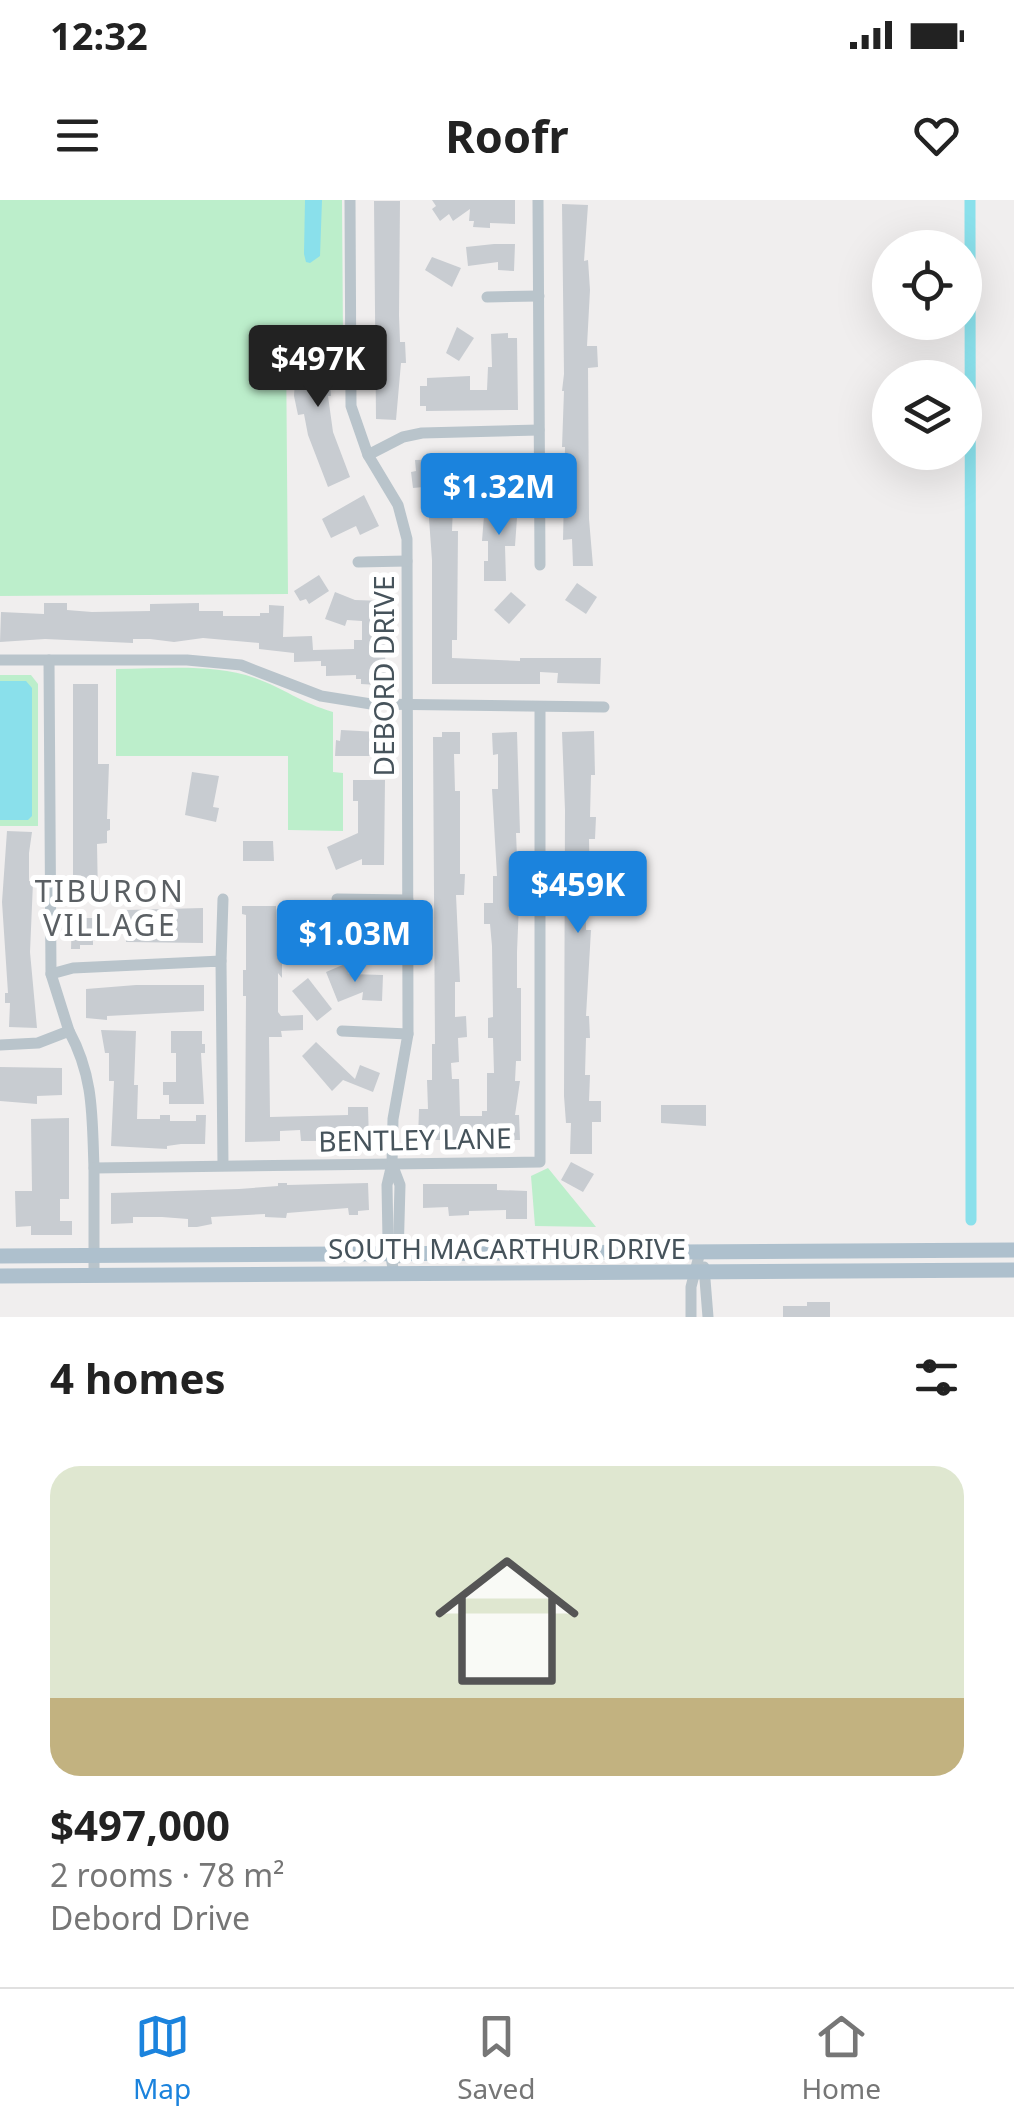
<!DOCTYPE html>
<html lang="en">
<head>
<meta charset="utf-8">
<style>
	body { margin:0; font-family:"Noto Sans",sans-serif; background:#f2f2f2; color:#222; height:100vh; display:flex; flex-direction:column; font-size:38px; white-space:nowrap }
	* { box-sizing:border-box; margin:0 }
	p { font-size:32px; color:#767676 }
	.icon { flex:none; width:55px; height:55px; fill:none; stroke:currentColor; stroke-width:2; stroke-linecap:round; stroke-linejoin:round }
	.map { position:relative; height:1117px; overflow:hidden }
	.side { display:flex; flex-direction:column; background:#fff; flex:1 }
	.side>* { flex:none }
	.buttons { position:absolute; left:872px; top:30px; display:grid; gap:20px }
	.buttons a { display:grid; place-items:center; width:110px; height:110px; border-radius:50%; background:#fff; box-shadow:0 10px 40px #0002; font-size:50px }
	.price { position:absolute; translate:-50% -85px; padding:0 22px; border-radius:10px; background:#1b83dd; color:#fff; font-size:32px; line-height:65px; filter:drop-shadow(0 2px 5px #0008) }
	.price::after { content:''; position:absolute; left:50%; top:60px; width:30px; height:22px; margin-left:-15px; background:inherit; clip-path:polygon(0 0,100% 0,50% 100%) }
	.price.selected { background:#222; color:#fff }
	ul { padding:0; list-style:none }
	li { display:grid; align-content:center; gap:20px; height:530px; padding:0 50px }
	li span { display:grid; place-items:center; height:310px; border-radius:30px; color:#555 }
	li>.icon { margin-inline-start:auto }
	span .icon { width:180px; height:180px; fill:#fffc; stroke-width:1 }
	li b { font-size:42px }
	h2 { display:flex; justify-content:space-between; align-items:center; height:120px; padding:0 50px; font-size:42px }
	.status { display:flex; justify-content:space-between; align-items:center; height:70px; padding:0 50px; background:#fff; direction:ltr }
	.status svg { height:28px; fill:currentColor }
	header { display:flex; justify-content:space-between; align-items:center; height:130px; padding:0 50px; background:#fff; font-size:45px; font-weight:700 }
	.dock { display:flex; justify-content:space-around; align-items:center; height:140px; border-top:2px solid #e0e0e0; background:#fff; font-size:28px; color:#767676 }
	.dock a { display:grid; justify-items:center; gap:5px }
	.dock .selected { color:#1b83dd }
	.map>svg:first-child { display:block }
	.green { fill:#bceecb }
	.water { fill:#8ae0eb }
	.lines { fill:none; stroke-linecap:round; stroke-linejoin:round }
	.canal { stroke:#8ae0eb; stroke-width:11 }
	.building { fill:#c8ccd1 }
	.minor { stroke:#b9c4cb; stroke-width:11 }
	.major { stroke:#aec0cd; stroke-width:15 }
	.labels { text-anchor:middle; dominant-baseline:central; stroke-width:10; stroke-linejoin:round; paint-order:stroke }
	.street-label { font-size:28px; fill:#46535b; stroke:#fff }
	.neighbourhood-label { font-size:30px; letter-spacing:2.5px; fill:#5a5f63; stroke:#fff }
</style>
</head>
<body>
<div class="status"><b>12:32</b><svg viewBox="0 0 49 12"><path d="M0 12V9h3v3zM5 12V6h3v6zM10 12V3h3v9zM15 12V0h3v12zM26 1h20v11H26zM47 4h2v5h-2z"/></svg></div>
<header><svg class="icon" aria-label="menu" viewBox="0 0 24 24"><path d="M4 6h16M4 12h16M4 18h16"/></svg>Roofr<svg class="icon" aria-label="heart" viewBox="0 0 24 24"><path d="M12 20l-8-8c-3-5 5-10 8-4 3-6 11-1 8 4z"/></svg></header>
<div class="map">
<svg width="1014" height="1117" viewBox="0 0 1014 1117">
	<rect width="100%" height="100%" fill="#f0eeee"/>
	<g class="green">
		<path d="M0 0H342L343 139 286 141 288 394 0 396Z"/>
		<path d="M116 469C162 469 211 463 255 478 283 488 302 503 333 512V572L343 573V631L288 630V556H116Z"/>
		<path d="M0 475H31L38 484V626H0Z"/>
		<path d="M548 968 596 1027 535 1026 531 976Z"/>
	</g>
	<g class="water">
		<path d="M305 0H322L320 56 310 63 306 62 304 54Z"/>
		<path d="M0 481H26L32 488V616L28 620H0Z"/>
	</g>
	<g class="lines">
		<path class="canal" d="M970 0 971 1020"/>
	</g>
	<g class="building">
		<path d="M432 0H515V24L490 23V28L473 27 474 21H469L470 9 453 21 449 14 440 21 432 9 436 6Z"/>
		<path d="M374 1H400L399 116 400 142H405L406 163H401L396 220 376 219Z"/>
		<path d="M562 4 588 5 584 61 588 60 590 90 587 146H597L598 167 588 168 589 319 593 366H573L572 339 563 340 565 247H562L564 191H562L564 174Z"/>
		<path d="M494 44H515L514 71 498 70V62L468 66 466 47Z"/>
		<path d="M432 57 461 68 452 87 425 70Z"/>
		<path d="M457 127 474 138 459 161 446 153Z"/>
		<path d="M508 133V138H517L518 210 426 211V206H420V186H427V178L470 176V190H487L488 167H492L491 134Z"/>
		<path d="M297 146H322L323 151H328L331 196H328L333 232 350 277 328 287 308 235 304 214 298 215 294 196Z"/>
		<path d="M447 255 518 257V287L471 284V281L433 280 434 286 413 288 411 272 416 271 415 260 447 259Z"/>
		<path d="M364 295 379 326 360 335 356 326 331 338 322 319Z"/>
		<path d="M485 303 518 304 515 346H505L506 381H484V361H488V341H482Z"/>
		<path d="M428 305 453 306 452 331H458L457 440H452V458L520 461V458H601L600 484 557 483 558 473 540 472V484H432V360Z"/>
		<path d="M319 375 329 391 309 404 306 399 300 401 294 391Z"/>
		<path d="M577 383 597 397 586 414 565 400Z"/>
		<path d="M335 392 355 400 383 401 386 478H378V485L361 484V479H356V475L326 476V466H321V461L294 462V453L259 449V443L203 438 174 442 150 439H133V443L45 439 0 442 1 412 44 414V403H67V410L92 412 150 411V404L199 403V411H223V416H260V413H269V405L284 406 283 437 312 436 313 450 354 449V440H362V421L347 420 345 426 325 419Z"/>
		<path d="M511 392 526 405 509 424 494 410Z"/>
		<path d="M73 484H98V564H109L107 619H110V630L107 631V643L97 644 98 698 73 699Z"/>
		<path d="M341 530 378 532V537H385L386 556H335L336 540 340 541Z"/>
		<path d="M594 531 595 575H591L590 617H596L595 639H589L590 696H585L586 730H591L586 816H589L590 838H586L585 875H590L589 901H601V922H592V954H570L571 923H566L564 896 565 610 562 532Z"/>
		<path d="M442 532H460V554H454L455 591H460V674H465L464 695H456L460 782H455V817L466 816 467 837 458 838 459 862 451 863 452 879H459L460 916H482V911H487V873H494L493 838H488V818L493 817 492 746 490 724H484V703H493V676H497L492 589H498V554L493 555 492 533 517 532 520 633H516L519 704 517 752V788H521V861H516L515 881H520L515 915H519L520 940H418L419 909H428L427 880H432V844H435L433 537H442Z"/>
		<path d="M192 572 219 576 213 607 219 608 216 622 185 615Z"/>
		<path d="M353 580H385L384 665H362V659L336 670 327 647 358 633V601H353Z"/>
		<path d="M7 631 32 632 29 653V681L33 682 30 752 37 828 9 827 10 803H5V793H8L2 702Z"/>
		<path d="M243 641H273L274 661H243Z"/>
		<path d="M242 706H276L277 757H282V778L278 773V812L281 816 303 815V830L281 831 282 837H269L270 917 348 915V907H368L369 941H301L300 930 280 931V941L245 942 246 796H243V770H246V715L242 714Z"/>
		<path d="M316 706 330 721 304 745 290 730Z"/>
		<path d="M203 708V743L126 742V710Z"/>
		<path d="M72 718H93V745H80V749H71Z"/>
		<path d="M337 727 363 735 384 733 383 756 348 758 330 752Z"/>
		<path d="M345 764 349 774 383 775 382 801 362 800 363 792 338 802 326 772Z"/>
		<path d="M308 778 332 809 317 821 292 791Z"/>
		<path d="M136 785H204V811L107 816V820L86 818V789Z"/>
		<path d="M101 830 136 831 134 885H138L137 919H160V915H170V921H196V915H206L205 944H181L167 946V949L111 946 114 881H109V853H105Z"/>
		<path d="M171 831H202V844H205V853H201L204 904H169V895H163V882H176V853H171Z"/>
		<path d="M316 842 355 879 360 865 380 873 373 892 343 880 332 891 302 856Z"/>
		<path d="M0 867 62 868V895L37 896V904L0 901Z"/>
		<path d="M661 905H706V926L661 923Z"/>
		<path d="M69 918V999H60V1021H72V1035H31V1026L16 1027 15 991H32L31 919Z"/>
		<path d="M571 962 594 974 583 992 561 980Z"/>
		<path d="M278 983H287V985L368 983 369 1010 358 1011V1015H349L348 1008 287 1013 286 1018 265 1017V1014L211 1017 212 1024 197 1027H188V1019L162 1017H133V1023L111 1024V993L239 989 278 986Z"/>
		<path d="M423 984H497V990L527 991V1019H506V1010L469 1011V1015L449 1016 448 1007 423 1008Z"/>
		<path d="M807 1102H830V1117H783V1106H807Z"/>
	</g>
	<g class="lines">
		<g class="minor">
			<path d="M350 0 351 206 368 255 398 305 407 339 408 834 393 919 392 964 387 985 388 1040 394 1074"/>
			<path d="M538 0 540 365"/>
			<path d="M487 97 539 96"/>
			<path d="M368 255 403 237 422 233 539 230"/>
			<path d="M358 362 407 361"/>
			<path d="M0 460H187L241 465 321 496 371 504 604 507"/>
			<path d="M49 460 51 774 69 831"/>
			<path d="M337 699 408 700"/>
			<path d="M221 761 223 699"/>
			<path d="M51 774 73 768 221 761 223 965"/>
			<path d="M342 831 408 834"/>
			<path d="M0 845 38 843 69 831C94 877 92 916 94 968L540 962V507"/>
			<path d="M392 964 400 985 398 1058"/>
			<path d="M94 968V1075"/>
			<path d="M704 1067 708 1117"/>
			<path d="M691 1117V1087L700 1052"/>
		</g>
		<g class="major">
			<path d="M0 1056 1014 1050"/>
			<path d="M0 1076 1014 1070"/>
		</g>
	</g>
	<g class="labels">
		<g class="street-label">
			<text transform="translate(383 476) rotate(-90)">DEBORD DRIVE</text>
			<text transform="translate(415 939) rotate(-1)">BENTLEY LANE</text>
			<text x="507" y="1048">SOUTH MACARTHUR DRIVE</text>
		</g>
		<g class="neighbourhood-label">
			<text x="110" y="690">TIBURON<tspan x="110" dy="34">VILLAGE</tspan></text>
		</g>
	</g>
</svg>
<div class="buttons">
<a><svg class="icon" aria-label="locate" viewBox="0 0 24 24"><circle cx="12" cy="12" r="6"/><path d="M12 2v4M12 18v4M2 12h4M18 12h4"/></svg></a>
<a><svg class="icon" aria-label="layers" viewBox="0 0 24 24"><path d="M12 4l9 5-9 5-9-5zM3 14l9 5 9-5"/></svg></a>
</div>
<b class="price selected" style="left:318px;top:210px">$497K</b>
<b class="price" style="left:499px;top:338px">$1.32M</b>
<b class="price" style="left:578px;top:736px">$459K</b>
<b class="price" style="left:355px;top:785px">$1.03M</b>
</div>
<section class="side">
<h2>4 homes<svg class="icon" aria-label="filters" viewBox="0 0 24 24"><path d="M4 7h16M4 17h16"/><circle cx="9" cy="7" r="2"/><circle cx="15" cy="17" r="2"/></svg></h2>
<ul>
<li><span style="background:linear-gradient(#dfe7d0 75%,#c2b280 0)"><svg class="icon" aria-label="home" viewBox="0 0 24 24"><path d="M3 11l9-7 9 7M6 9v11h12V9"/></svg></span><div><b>$497,000</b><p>2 rooms · 78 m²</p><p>Debord Drive</p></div></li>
</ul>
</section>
<nav class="dock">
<a class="selected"><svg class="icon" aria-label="map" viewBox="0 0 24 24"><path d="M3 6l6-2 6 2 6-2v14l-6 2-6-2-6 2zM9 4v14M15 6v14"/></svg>Map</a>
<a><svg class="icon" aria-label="saved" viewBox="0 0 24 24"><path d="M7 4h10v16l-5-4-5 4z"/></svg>Saved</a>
<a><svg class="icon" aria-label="home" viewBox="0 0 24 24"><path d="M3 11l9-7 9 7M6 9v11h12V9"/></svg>Home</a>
</nav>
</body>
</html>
